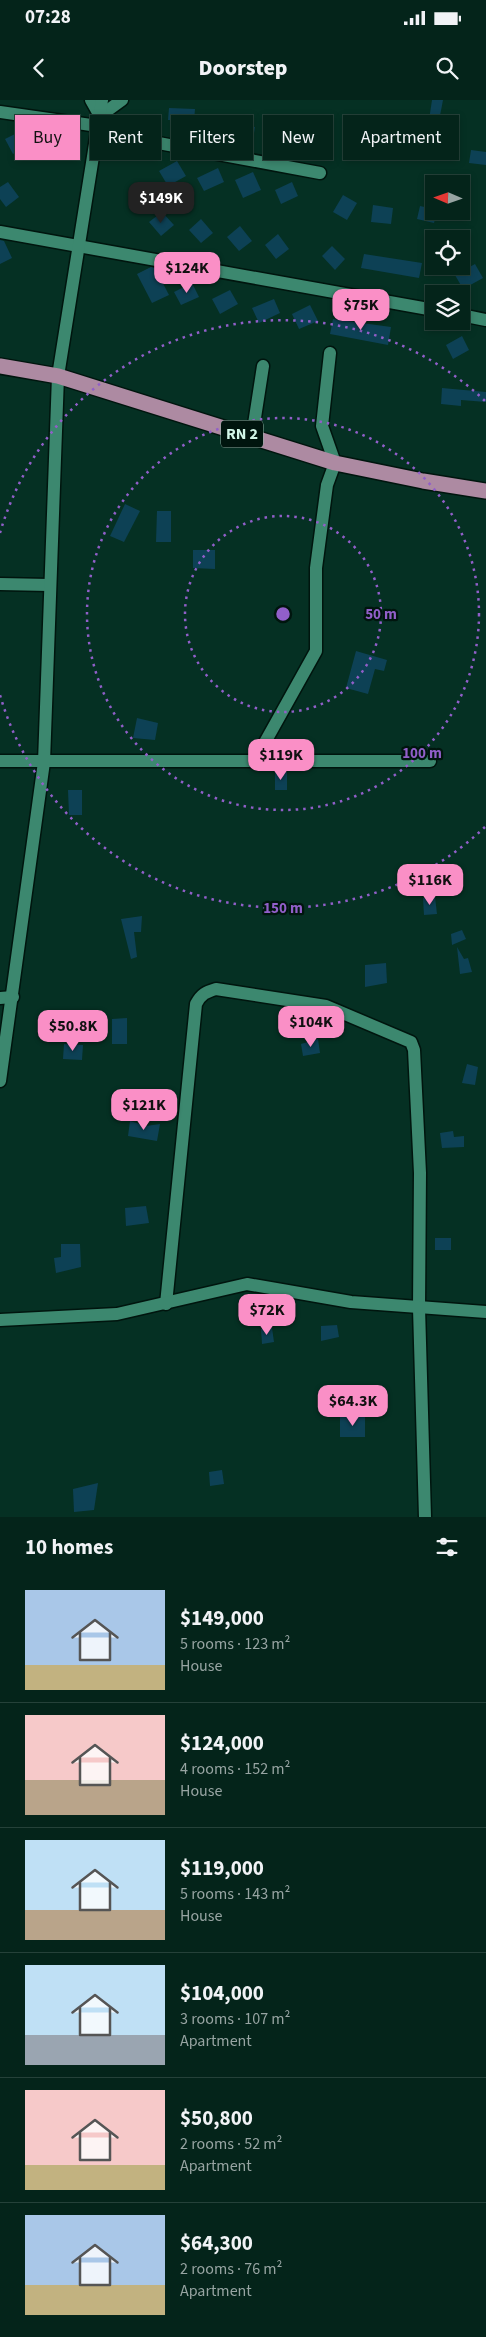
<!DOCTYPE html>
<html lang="en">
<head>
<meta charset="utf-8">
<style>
	body { margin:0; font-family:"Source Sans 3",sans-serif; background:#0d2c23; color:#f1f3f6; height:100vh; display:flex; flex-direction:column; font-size:19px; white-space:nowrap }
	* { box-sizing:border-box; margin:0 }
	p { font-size:16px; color:#97a4a2 }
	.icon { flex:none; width:28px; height:28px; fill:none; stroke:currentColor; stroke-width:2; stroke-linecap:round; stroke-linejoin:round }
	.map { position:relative; height:1417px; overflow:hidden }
	.details { display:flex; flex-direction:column; background:#04241a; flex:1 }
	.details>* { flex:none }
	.top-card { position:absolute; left:15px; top:15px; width:456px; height:45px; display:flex; gap:10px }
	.needle { width:32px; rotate:272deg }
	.fabs { position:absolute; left:425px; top:75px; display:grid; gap:10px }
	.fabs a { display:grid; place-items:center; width:45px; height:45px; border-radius:0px; background:#04241a; box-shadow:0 2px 8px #0003,0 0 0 1px #254139; font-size:25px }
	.price { position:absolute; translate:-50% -42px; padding:0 11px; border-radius:10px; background:#fa8fc6; color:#111; font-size:16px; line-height:32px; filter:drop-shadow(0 1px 2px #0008) }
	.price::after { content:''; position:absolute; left:50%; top:30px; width:15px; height:11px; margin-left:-8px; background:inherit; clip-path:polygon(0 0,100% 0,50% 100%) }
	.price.on { background:#222; color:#fff }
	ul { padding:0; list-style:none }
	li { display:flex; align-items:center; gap:15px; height:125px; padding:0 25px }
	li+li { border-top:1px solid #254139 }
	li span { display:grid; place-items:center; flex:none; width:140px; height:100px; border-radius:0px; color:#555 }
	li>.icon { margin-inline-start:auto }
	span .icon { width:60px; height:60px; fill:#fffc; stroke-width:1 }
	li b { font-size:21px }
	h2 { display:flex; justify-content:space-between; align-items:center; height:60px; padding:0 25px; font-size:21px }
	.pill { padding:0 18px; border-radius:0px; background:#04241a; box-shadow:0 2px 8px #0003,0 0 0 1px #254139; font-size:18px; line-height:45px }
	.pill.on { background:#fa8fc6; color:#111 }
	.status { display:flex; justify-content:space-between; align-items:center; height:35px; padding:0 25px; background:#04241a; direction:ltr }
	.status svg { height:14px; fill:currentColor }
	header { display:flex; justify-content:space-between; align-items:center; height:65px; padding:0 25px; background:#04241a; font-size:22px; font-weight:800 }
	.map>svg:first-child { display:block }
	.building { fill:#0d4155 }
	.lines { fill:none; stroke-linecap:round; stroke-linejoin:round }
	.street-casing { stroke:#00150e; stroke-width:15 }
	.primary-casing { stroke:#00150e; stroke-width:18 }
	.street { stroke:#3c886f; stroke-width:12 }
	.primary { stroke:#ad8aa2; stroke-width:15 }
	.ring { fill:none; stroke:#915fc9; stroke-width:2.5; stroke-dasharray:2.5 5 }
	.labels { text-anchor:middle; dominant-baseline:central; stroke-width:4.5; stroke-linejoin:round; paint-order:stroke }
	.shield { fill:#00150e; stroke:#93b3a7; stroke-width:1 }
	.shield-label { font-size:16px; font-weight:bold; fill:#d2f7e8 }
	.centre { fill:#915fc9; stroke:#00150e; stroke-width:2.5 }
	.ring-label { font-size:15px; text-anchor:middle; font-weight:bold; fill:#915fc9; stroke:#00150e; stroke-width:4.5; stroke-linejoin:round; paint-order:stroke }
</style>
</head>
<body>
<div class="status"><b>07:28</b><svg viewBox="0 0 49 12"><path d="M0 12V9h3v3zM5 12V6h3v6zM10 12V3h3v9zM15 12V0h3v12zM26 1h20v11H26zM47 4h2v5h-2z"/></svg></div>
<header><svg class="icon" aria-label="back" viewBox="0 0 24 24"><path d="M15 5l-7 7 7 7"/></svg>Doorstep<svg class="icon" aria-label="search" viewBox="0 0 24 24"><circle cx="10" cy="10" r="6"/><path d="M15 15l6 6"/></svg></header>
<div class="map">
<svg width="486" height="1417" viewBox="0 0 486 1417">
	<rect width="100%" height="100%" fill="#053023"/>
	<g class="building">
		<path d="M432 0H443L439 21 429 20Z"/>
		<path d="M169 8 195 9 194 21 168 20Z"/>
		<path d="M226 14 248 17 247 26 255 27 252 45 223 40Z"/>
		<path d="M366 24 368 44 350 46 348 26Z"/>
		<path d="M21 31 29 45 13 54 5 39Z"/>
		<path d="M388 32 407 37 403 52 384 48Z"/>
		<path d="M52 38 68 40 66 51 50 48Z"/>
		<path d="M428 43 448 46 446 59 426 56Z"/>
		<path d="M471 50 486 52V65L469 63Z"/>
		<path d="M177 61 186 76 168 86 159 71Z"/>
		<path d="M218 68 224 82 204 91 197 78Z"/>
		<path d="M253 72 261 90 243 98 235 80Z"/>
		<path d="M8 82 19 97 6 107 0 99V87Z"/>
		<path d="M292 82 298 96 281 104 275 90Z"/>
		<path d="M343 95 357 103 347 120 333 112Z"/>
		<path d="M373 105 393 108 391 124 371 122Z"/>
		<path d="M420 106 434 109V111H437L434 123 417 119Z"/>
		<path d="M162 112 174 125 161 136 149 122Z"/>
		<path d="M201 119 213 133 201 143 189 130Z"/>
		<path d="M240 126 252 141 239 151 227 137Z"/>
		<path d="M278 134 289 149 276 159 265 145Z"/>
		<path d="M0 140 4 141 12 158 0 164Z"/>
		<path d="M332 146 345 159 335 170 322 156Z"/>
		<path d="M364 154 422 163 419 178 361 168Z"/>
		<path d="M475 164 483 178 463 189 455 175Z"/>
		<path d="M151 167 155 168 169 195 152 203 137 174Z"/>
		<path d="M192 183 199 197 181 205 174 192Z"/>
		<path d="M230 190 238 204 220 214 212 199Z"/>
		<path d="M274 199 280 213 259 223 252 208Z"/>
		<path d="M310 205 318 221 299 229 292 214Z"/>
		<path d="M333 219 391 227 388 245 330 234Z"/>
		<path d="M462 236 469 250 453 259 446 245Z"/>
		<path d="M442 288 486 292V302L461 300V306L441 304Z"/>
		<path d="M125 404 140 411 124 442 110 436Z"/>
		<path d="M157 411H171V442H156Z"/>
		<path d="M193 450H215V469L193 468Z"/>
		<path d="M356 551 387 560 384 571 375 569 368 594 346 588Z"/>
		<path d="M137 618 158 623 155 640 133 638Z"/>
		<rect x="275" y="672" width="12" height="18"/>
		<path d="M68 690H82V715H69Z"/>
		<path d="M435 797 437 814 424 815 423 798Z"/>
		<path d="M142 816 141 832H134L137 857 131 859 121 819Z"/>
		<path d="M462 830 466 839 452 845 451 834Z"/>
		<path d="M457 847 464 859 468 858 472 872 460 874Z"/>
		<path d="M386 863 387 883 365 887V865Z"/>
		<path d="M127 918V944H112V919Z"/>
		<path d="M318 939 320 953 303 956 301 944Z"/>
		<path d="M64 944 83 945 82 960 63 959Z"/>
		<path d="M467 964 478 967 475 985 462 983Z"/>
		<path d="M130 1021 146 1026 160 1024 157 1041 128 1036Z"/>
		<path d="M453 1031 454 1037 464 1036V1047L442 1048 440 1033Z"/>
		<path d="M146 1106 149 1123 126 1126 125 1108Z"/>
		<rect x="435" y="1138" width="16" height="12"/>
		<path d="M61 1144H80L81 1167 56 1173 54 1158 61 1157Z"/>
		<path d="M337 1225 339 1237 321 1241V1226Z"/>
		<path d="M272 1228 274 1242 262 1244 261 1229Z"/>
		<path d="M365 1316V1337H340V1317Z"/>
		<path d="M222 1370 224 1384 210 1386 209 1372Z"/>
		<path d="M98 1383 94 1410 74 1412 73 1389Z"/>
	</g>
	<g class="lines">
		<defs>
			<g id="street">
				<path d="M91 0 100 16 122 0"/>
				<path d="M0 12 98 26 153 42 320 73"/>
				<path d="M0 132 434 210"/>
				<path d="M461 215 486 220"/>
				<path d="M252 337 263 266"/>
				<path d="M0 484 49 485"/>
				<path d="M0 661H430"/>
				<path d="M254 662 316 551V468L327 385 335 363 322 326 330 253"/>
				<path d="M0 898 13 897"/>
				<path d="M0 981 44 662 58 276 102 0"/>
				<path d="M166 1204 196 904C201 894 206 892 216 889L326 906 411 942 414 950 420 1073 419 1208 425 1417"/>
				<path d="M0 1220 117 1214 247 1184 351 1202 486 1212"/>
			</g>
			<path id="primary" d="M0 266 58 276 335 363 423 381 486 391"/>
		</defs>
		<use href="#street" class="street-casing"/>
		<use href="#primary" class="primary-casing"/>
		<use href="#street" class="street"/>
		<use href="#primary" class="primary"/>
	</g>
	<g class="ring">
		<circle cx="283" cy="514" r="98"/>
		<circle cx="283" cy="514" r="196"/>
		<path d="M485 727A294 294 0 0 1 0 595M0 433A294 294 0 0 1 485 301"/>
	</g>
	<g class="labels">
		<rect class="shield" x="221" y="320.5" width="42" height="27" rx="4"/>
		<g class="shield-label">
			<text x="242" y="334">RN 2</text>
		</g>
	</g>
	<circle cx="283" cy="514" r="8" class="centre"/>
	<g class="ring-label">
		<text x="381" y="519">50 m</text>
		<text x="422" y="658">100 m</text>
		<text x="283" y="813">150 m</text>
	</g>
</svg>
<div class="fabs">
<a><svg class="needle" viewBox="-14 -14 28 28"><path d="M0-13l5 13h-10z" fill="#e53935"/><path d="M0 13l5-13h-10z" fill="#97a4a2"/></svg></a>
<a><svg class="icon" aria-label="locate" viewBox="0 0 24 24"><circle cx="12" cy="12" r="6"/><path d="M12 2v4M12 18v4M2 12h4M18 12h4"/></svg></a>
<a><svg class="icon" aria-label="layers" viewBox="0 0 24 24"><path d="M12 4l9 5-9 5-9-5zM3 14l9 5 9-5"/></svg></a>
</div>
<b class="price on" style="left:161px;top:124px">$149K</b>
<b class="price" style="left:187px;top:194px">$124K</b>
<b class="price" style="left:361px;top:231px">$75K</b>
<b class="price" style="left:281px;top:681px">$119K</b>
<b class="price" style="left:430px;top:806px">$116K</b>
<b class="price" style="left:311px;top:948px">$104K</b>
<b class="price" style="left:73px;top:952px">$50.8K</b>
<b class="price" style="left:144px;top:1031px">$121K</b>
<b class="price" style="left:267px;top:1236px">$72K</b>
<b class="price" style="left:353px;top:1327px">$64.3K</b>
<div class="top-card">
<a class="pill on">Buy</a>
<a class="pill">Rent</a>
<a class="pill">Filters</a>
<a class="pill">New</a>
<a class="pill">Apartment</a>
</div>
</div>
<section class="details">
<h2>10 homes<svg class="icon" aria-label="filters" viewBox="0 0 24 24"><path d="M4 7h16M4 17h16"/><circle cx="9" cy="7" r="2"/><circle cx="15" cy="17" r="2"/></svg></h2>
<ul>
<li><span style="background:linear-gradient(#a9c7e8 75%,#c2b280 0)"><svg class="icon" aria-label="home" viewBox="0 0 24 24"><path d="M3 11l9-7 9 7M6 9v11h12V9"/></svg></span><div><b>$149,000</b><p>5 rooms · 123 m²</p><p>House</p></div></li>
<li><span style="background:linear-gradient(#f6c9c9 65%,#b9a48a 0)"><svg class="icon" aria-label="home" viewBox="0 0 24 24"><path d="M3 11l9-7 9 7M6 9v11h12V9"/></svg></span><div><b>$124,000</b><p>4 rooms · 152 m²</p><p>House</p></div></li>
<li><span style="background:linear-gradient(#bfe0f5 70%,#b9a48a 0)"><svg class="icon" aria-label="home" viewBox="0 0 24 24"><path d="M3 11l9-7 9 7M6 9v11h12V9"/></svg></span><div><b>$119,000</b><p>5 rooms · 143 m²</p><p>House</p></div></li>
<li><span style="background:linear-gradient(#bfe0f5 70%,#9aa5b1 0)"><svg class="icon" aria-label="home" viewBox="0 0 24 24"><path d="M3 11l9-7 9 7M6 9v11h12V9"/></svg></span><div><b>$104,000</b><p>3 rooms · 107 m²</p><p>Apartment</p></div></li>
<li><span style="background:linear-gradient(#f6c9c9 75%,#c2b280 0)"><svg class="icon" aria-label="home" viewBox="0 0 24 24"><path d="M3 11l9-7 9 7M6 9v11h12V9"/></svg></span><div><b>$50,800</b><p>2 rooms · 52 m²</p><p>Apartment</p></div></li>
<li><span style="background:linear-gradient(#a9c7e8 70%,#c2b280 0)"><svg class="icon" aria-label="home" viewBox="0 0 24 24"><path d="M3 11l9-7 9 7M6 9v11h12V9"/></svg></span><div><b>$64,300</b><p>2 rooms · 76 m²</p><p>Apartment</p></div></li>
</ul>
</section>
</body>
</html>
